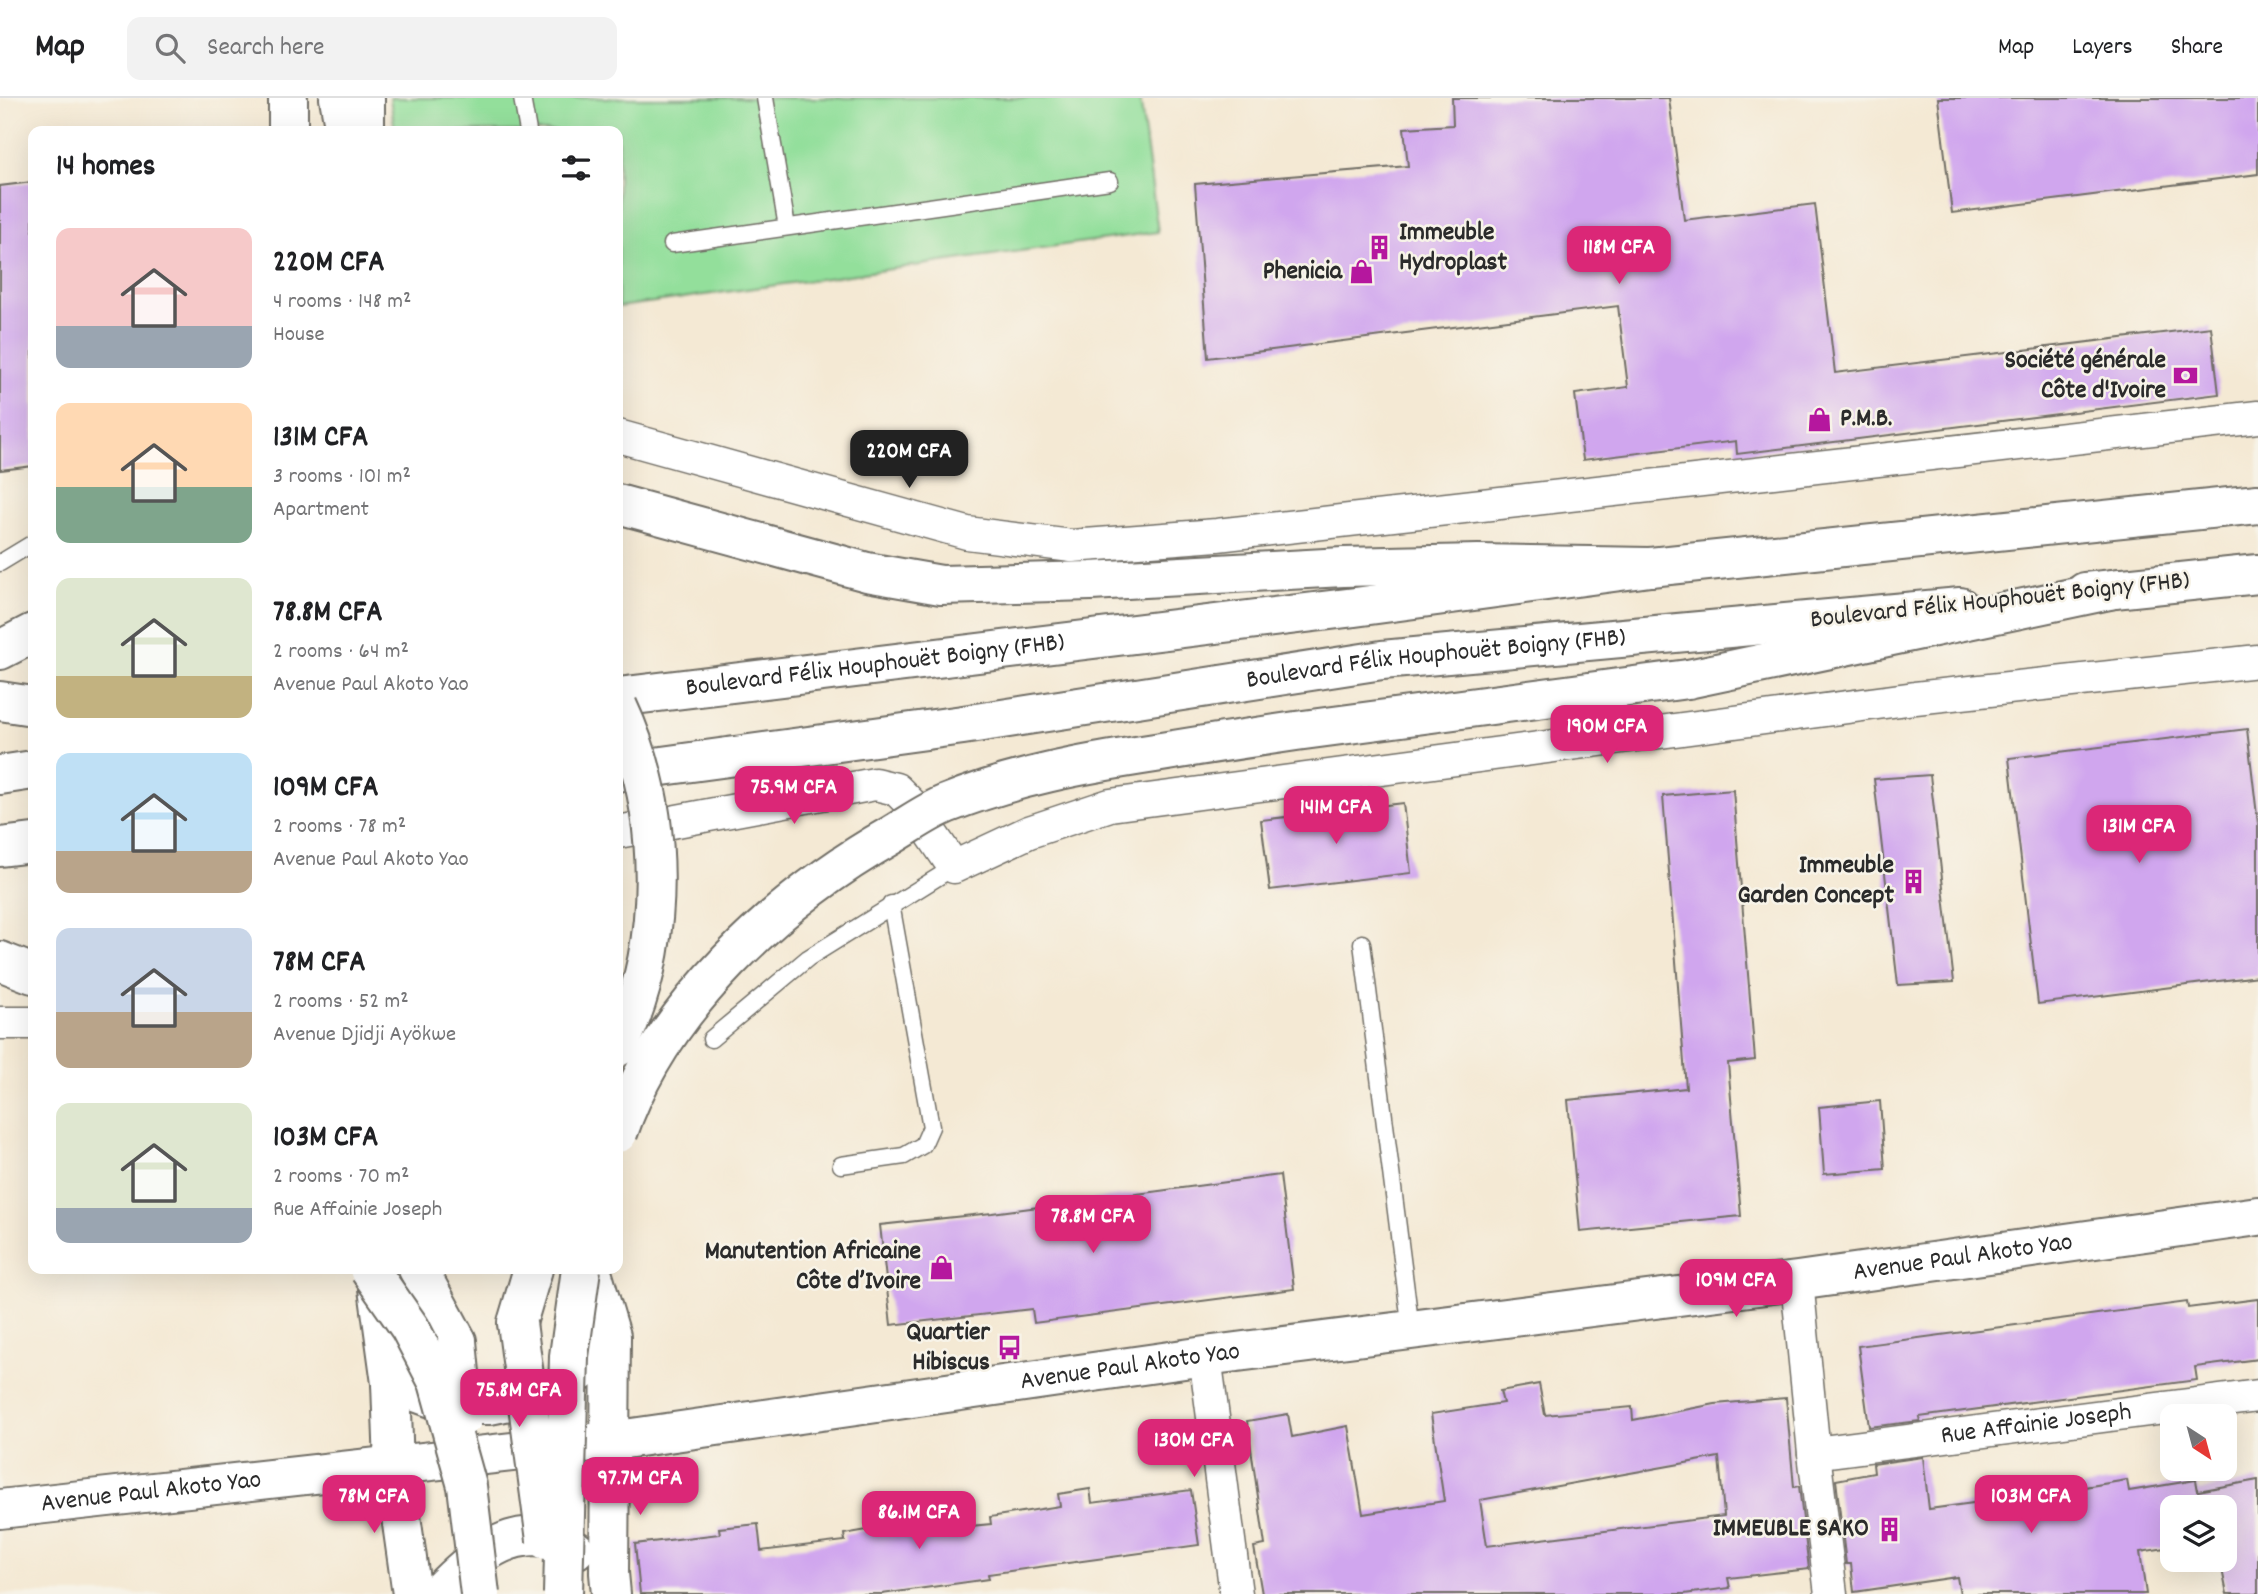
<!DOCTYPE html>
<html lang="en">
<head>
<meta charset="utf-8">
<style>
	body { margin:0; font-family:Dekko,sans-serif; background:#f2f2f2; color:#202124; height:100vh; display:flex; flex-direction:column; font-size:26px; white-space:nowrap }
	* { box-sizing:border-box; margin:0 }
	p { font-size:23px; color:#757577 }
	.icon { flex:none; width:38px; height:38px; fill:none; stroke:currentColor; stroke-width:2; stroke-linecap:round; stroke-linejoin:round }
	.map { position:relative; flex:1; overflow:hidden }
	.panel { position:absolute; left:28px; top:28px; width:595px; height:1148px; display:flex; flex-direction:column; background:#fff; border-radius:14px; box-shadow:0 7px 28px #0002 }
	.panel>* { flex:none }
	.needle { width:46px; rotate:144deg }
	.buttons { position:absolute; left:2160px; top:1306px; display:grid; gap:14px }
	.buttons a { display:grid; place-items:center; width:77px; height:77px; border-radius:14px; background:#fff; box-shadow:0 7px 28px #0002; font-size:35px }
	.price { position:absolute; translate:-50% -60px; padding:0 16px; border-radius:14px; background:#db2777; color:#fff; font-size:23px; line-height:46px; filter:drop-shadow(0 2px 4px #0008) }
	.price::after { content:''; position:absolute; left:50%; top:42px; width:21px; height:16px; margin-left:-10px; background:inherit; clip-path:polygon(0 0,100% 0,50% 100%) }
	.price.on { background:#222; color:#fff }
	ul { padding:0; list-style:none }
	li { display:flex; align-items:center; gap:21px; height:175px; padding:0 28px }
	li span { display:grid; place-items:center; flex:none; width:196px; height:140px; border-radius:14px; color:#555 }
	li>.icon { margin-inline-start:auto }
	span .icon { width:84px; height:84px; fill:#fffc; stroke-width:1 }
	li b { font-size:30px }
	h2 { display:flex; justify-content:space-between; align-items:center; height:84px; padding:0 28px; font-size:30px }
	header { display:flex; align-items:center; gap:42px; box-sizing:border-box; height:98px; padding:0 35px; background:#fff; border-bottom:2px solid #e0e0e0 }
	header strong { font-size:33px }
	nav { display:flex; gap:38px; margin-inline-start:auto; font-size:24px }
	.search { width:490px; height:63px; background:#f2f2f2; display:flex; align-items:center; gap:18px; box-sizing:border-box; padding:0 24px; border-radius:14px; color:#757577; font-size:26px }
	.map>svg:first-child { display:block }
	.green { fill:#93df9b; stroke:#5f8563; stroke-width:2 }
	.building { fill:#d0a6ee; fill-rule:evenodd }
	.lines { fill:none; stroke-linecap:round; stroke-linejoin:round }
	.service-casing { stroke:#716e66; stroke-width:19 }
	.minor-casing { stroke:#716e66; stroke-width:35 }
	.tertiary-casing { stroke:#716e66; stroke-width:42 }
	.secondary-casing { stroke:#716e66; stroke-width:42 }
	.trunk-casing { stroke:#716e66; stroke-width:42 }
	.motorway-casing { stroke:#716e66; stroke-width:42 }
	.service { stroke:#fff; stroke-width:16 }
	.minor { stroke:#fff; stroke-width:32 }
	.tertiary { stroke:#fff; stroke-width:38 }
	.secondary { stroke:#fff; stroke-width:38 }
	.trunk { stroke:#fff; stroke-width:38 }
	.motorway { stroke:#fff; stroke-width:38 }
	.motorway-bridge-casing { stroke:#716e66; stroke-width:42; stroke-linecap:butt }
	.motorway-bridge { stroke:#fff; stroke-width:38 }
	.labels { text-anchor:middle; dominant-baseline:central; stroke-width:5; stroke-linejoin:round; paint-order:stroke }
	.poi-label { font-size:26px; font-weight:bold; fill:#2b2b2b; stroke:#f7f3e8; text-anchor:end }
	.street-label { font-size:26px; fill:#2b2b2b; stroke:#f7f3e8 }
</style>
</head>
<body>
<header>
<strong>Map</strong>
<div class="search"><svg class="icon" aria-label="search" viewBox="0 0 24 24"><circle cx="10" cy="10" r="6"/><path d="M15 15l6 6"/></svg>Search here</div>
<nav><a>Map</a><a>Layers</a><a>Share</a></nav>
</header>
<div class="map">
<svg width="2258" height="1496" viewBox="0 0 2258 1496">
	<rect width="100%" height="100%" fill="#f7f3e8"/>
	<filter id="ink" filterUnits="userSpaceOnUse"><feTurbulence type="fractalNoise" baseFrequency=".0143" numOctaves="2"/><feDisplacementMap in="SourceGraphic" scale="14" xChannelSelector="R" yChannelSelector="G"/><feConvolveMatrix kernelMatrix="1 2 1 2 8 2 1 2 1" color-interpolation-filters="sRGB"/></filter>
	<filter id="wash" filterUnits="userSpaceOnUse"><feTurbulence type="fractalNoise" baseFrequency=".00686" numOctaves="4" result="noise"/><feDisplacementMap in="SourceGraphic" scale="28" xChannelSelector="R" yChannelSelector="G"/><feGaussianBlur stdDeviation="1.57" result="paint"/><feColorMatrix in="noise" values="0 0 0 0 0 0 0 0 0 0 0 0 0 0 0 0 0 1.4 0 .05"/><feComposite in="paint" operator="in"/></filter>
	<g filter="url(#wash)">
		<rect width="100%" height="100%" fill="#f4e9d4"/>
		<path class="green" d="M390 0H1140L1158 134 618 209V33H395Z"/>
		<g id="blocks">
			<g class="building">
				<path d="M1452 0H1669L1684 122 1815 106 1835 275 2211 229 2219 296 1737 356 1736 343 1583 362 1575 296 1628 289 1618 208 1208 260 1195 86 1408 68 1404 30 1453 27Z"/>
				<path d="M1938 0H2258V76L1952 115Z"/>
				<path d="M33 84V368L0 372V88Z"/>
				<path d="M2247 631 2258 726V878L2038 906 2009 660Z"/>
				<path d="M1930 677 1954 884 1898 887 1874 681Z"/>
				<path d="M1733 692 1755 962 1728 965 1741 1118 1580 1134 1568 1002 1686 990 1663 698Z"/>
				<path d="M1403 705 1411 775 1270 792 1261 722Z"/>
				<path d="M1880 1003 1885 1071 1824 1076 1819 1009Z"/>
				<path d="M1280 1077 1294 1191 1034 1225 1032 1211 891 1227 880 1127 992 1115Z"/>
				<path d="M2258 1201V1261L2195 1269 2197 1282 1919 1319 1920 1323 1869 1329 1858 1248 2187 1204 2188 1210Z"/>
				<path d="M1539 1286 1545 1317 1632 1309 1633 1322 1715 1306 1786 1300 1794 1389 1799 1388 1809 1471 1728 1480 1730 1490 1684 1496H1262L1254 1449 1265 1447 1247 1323 1288 1316 1292 1339 1348 1328 1363 1416 1444 1403 1431 1316 1503 1305 1500 1293ZM1719 1359 1724 1418 1487 1448 1480 1402Z"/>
				<path d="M1923 1359 1929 1411 2010 1400 2009 1397 2065 1387 2066 1392 2127 1382 2129 1393 2196 1382 2198 1393 2258 1382V1496H2227L2220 1461H2224V1409H2172V1449L2140 1454 2146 1496H1960L1957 1479 1854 1494 1851 1466H1846L1836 1382 1874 1375 1873 1366Z"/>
				<path d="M1090 1391 1092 1405 1191 1392 1199 1447 988 1476 989 1481 882 1496H640L635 1446 720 1436 719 1430 758 1426 761 1453 845 1443 844 1436 896 1427 897 1435 991 1426 990 1419 1060 1408 1058 1396Z"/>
			</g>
		</g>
	</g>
	<g filter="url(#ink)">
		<use href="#blocks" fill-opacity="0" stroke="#716e66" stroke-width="2"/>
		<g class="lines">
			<defs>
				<g id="service">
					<path d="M522 0 528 33"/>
					<path d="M765 0 787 129"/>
					<path d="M672 146 1110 83"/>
					<path d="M0 465 33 445"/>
					<path d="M1362 845 1411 1232"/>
					<path d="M711 941 808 860 954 769"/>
					<path d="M841 1067 904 1058 923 1047 931 1029 891 806"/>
				</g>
				<g id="minor">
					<path d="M618 338 967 435 1072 448 1217 437 2258 319"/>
					<path d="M618 734 875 686 896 691 912 707 954 769 1029 734 1110 707 1915 600 2258 563"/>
					<path d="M0 925H33"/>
					<path d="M1797 1183 1814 1355 1831 1496"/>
					<path d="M1205 1258 1236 1496"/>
					<path id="s1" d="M1814 1355 2258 1298"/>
				</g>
				<g id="tertiary">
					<path d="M591 1171 611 1238 609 1475 611 1496"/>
					<path d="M379 1172 377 1183 391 1285 394 1369 412 1496"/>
					<path d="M391 1285 451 1307H490L553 1294 591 1265"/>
					<path id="s2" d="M0 1411 611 1343 1205 1258 1797 1183 2258 1118"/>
					<path d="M437 1496C474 1458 521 1416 575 1452"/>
				</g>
				<path id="secondary" d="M365 33V0"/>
				<g id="trunk">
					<path d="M2085 494 2258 476"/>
					<path id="s3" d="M618 599 1355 509 1650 469 2258 406"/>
					<path d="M0 603 33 608"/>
					<path id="s4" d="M618 674 963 627 1382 562 1960 509"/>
					<path d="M0 677 33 672"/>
					<path d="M0 749 33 745"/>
				</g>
				<g id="motorway">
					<path d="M339 0 345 33"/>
					<path d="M288 33V0"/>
					<path d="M618 406 867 474 941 487 1091 483 1343 469 1478 466 1650 469"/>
					<path d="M0 552 33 535"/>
					<path d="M1688 581 2119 490"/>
					<path d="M0 863 33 876"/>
					<path d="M418 1171 457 1243"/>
					<path d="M517 1225 533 1171"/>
				</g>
			</defs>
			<use href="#service" class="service-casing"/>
			<use href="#minor" class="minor-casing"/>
			<use href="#tertiary" class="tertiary-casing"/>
			<use href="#secondary" class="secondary-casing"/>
			<use href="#trunk" class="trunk-casing"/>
			<use href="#motorway" class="motorway-casing"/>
			<use href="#service" class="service"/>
			<use href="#minor" class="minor"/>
			<use href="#tertiary" class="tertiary"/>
			<use href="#secondary" class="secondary"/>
			<use href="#trunk" class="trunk"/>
			<use href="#motorway" class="motorway"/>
			<defs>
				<g id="motorway-bridge">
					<path d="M618 609C666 711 668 847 618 949"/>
					<path d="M618 1035C660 910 779 801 892 737 909 727 927 714 946 706 1013 679 1083 666 1155 655 1202 647 1249 640 1296 633 1426 616 1557 598 1688 581"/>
					<path d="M369 1171 410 1230 438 1284 467 1388 480 1496"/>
					<path d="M517 1225 546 1442"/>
					<path d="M457 1243 464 1318"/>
					<path d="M563 1496 569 1258 581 1171"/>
				</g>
			</defs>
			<use href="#motorway-bridge" class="motorway-bridge-casing"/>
			<use href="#motorway-bridge" class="motorway-bridge"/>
		</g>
	</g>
	<defs>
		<symbol id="building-bare" viewBox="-9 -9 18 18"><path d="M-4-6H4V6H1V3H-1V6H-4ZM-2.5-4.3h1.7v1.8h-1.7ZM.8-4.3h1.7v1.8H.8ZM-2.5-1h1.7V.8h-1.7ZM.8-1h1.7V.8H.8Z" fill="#b5179e" stroke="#f7f3e8" stroke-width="2.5" paint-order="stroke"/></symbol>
		<symbol id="shop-bare" viewBox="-9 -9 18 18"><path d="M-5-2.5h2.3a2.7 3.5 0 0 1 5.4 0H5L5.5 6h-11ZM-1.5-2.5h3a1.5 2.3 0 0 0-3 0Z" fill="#b5179e" stroke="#f7f3e8" stroke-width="2.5" paint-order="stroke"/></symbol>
		<symbol id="bank-bare" viewBox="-9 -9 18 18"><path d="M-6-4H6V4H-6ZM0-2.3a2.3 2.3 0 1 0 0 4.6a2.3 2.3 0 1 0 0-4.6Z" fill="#b5179e" stroke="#f7f3e8" stroke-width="2.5" paint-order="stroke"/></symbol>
		<symbol id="bus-bare" viewBox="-9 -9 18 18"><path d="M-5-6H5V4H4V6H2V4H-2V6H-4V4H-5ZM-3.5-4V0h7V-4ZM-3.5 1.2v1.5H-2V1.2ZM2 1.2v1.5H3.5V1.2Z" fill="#b5179e" stroke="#f7f3e8" stroke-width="2.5" paint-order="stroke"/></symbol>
	</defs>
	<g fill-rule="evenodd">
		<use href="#building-bare" x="1362" y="132" width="35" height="35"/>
		<use href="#shop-bare" x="1344" y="156" width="35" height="35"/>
		<use href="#bank-bare" x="2168" y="260" width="35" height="35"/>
		<use href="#shop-bare" x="1802" y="304" width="35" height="35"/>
		<use href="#building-bare" x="1896" y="766" width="35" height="35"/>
		<use href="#shop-bare" x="924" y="1152" width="35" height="35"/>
		<use href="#bus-bare" x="992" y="1232" width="35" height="35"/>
		<use href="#building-bare" x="1872" y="1414" width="35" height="35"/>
	</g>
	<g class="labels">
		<g class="poi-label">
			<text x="1399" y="135" text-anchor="start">Immeuble<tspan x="1399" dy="30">Hydroplast</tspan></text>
			<text x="1342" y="174">Phenicia</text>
			<text x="2166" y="263">Société générale<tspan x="2166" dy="30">Côte d'Ivoire</tspan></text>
			<text x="1840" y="321" text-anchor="start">P.M.B.</text>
			<text x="1894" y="768">Immeuble<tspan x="1894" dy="30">Garden Concept</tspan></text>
			<text x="921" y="1154">Manutention Africaine<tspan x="921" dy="30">Côte d’Ivoire</tspan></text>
			<text x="990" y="1235">Quartier<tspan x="990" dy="30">Hibiscus</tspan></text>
			<text x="1869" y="1431">IMMEUBLE SAKO</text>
		</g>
		<g class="street-label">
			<text transform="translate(2000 503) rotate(-6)">Boulevard Félix Houphouët Boigny (FHB)</text>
			<text stroke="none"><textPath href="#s4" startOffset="826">Boulevard Félix Houphouët Boigny (FHB)</textPath></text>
			<text stroke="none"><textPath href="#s3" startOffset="259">Boulevard Félix Houphouët Boigny (FHB)</textPath></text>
			<text stroke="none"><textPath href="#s2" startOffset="1979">Avenue Paul Akoto Yao</textPath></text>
			<text stroke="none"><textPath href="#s2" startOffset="1139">Avenue Paul Akoto Yao</textPath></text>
			<text stroke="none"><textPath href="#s1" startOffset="224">Rue Affainie Joseph</textPath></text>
			<text stroke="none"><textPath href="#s2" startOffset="152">Avenue Paul Akoto Yao</textPath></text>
		</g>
	</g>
</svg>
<div class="buttons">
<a><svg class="needle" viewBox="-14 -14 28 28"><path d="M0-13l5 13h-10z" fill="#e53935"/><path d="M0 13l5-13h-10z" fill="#757577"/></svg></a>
<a><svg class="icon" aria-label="layers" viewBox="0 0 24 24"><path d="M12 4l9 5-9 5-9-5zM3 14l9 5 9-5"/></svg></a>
</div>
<b class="price" style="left:1619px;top:188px">118M CFA</b>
<b class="price on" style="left:909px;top:392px">220M CFA</b>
<b class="price" style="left:1607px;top:667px">190M CFA</b>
<b class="price" style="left:794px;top:728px">75.9M CFA</b>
<b class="price" style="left:1336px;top:748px">141M CFA</b>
<b class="price" style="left:2139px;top:767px">131M CFA</b>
<b class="price" style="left:1093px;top:1157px">78.8M CFA</b>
<b class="price" style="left:1736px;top:1221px">109M CFA</b>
<b class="price" style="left:519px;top:1331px">75.8M CFA</b>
<b class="price" style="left:1194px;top:1381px">130M CFA</b>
<b class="price" style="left:640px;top:1419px">97.7M CFA</b>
<b class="price" style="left:374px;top:1437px">78M CFA</b>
<b class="price" style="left:2031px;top:1437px">103M CFA</b>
<b class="price" style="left:919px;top:1453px">86.1M CFA</b>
<section class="panel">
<h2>14 homes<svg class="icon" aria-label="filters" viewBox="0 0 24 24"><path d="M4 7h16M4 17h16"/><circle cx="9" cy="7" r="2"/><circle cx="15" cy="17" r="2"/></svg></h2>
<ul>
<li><span style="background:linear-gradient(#f6c9c9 70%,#9aa5b1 0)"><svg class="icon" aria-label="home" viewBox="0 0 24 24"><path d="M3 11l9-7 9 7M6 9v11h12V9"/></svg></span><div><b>220M CFA</b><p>4 rooms · 148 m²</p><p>House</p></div></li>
<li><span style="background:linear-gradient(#ffd9b3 60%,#7fa58c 0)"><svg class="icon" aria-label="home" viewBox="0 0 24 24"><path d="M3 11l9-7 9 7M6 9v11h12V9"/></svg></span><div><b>131M CFA</b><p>3 rooms · 101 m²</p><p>Apartment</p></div></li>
<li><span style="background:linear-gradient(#dfe7d0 70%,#c2b280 0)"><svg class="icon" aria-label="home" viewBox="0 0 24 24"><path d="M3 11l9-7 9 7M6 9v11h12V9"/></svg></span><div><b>78.8M CFA</b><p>2 rooms · 64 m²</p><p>Avenue Paul Akoto Yao</p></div></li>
<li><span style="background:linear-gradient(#bfe0f5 70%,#b9a48a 0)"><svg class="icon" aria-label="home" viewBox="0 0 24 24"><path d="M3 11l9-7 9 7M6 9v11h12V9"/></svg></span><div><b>109M CFA</b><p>2 rooms · 78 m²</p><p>Avenue Paul Akoto Yao</p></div></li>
<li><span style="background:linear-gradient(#c9d6e8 60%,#b9a48a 0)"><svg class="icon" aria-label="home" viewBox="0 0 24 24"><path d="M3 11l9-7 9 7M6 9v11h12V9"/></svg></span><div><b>78M CFA</b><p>2 rooms · 52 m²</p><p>Avenue Djidji Ayökwe</p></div></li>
<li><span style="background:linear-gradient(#dfe7d0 75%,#9aa5b1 0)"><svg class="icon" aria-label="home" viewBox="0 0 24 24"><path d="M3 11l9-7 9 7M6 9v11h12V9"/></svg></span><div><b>103M CFA</b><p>2 rooms · 70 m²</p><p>Rue Affainie Joseph</p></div></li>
</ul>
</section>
</div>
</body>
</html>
